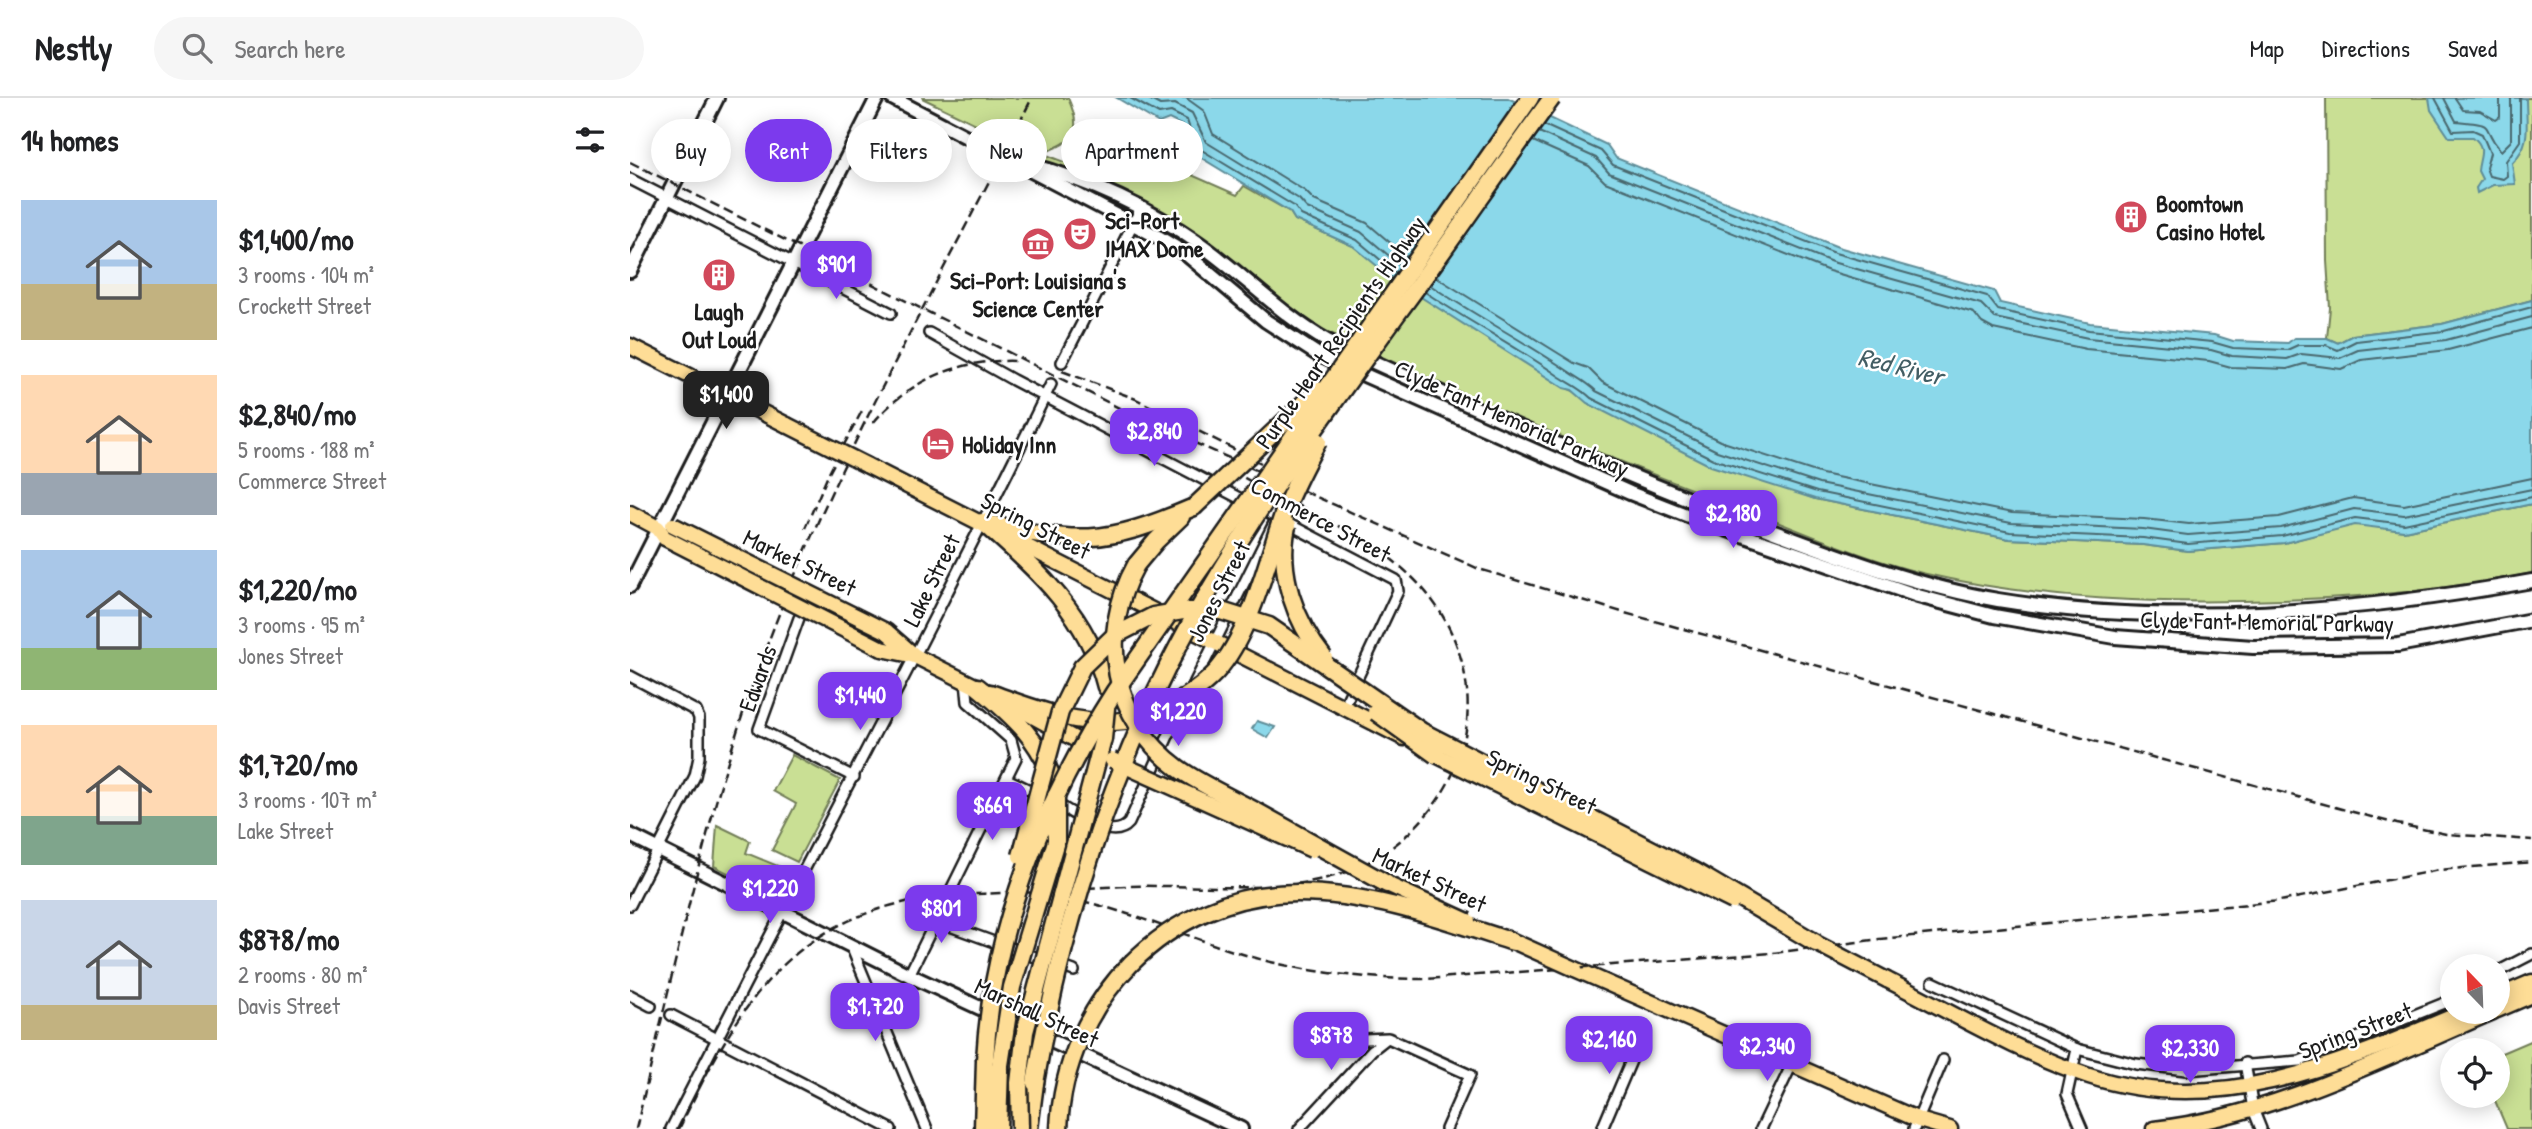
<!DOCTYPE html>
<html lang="en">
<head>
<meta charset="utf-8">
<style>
	body { margin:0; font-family:"Patrick Hand",sans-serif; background:#f6f6f6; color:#202124; height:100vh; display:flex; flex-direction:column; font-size:26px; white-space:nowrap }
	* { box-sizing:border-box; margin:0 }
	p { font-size:23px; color:#757577 }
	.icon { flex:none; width:38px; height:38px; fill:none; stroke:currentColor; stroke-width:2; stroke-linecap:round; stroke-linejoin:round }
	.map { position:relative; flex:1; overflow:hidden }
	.details { display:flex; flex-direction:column; background:#fff; width:630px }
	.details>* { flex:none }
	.hud { position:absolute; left:21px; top:21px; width:665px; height:63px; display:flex; gap:14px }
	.needle { width:46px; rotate:337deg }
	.fabs { position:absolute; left:1810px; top:856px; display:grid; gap:14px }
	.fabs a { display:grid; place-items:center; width:70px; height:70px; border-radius:50%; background:#fff; box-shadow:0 4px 18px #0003; font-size:35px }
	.price { position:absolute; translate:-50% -60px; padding:0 16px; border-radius:14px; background:#7c3aed; color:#fff; font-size:23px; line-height:46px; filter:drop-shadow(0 2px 4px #0008) }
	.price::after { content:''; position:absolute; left:50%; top:42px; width:21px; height:16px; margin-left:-10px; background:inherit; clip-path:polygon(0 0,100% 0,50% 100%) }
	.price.on { background:#222; color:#fff }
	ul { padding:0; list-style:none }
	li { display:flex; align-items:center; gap:21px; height:175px; padding:0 21px }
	li span { display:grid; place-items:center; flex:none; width:196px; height:140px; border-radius:0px; color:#555 }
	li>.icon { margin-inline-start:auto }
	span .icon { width:84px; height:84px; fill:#fffc; stroke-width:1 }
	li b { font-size:30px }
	h2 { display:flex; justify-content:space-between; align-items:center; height:84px; padding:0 21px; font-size:30px }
	.chip { padding:0 24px; border-radius:32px; background:#fff; box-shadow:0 4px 18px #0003; font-size:24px; line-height:63px }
	.chip.on { background:#7c3aed; color:#fff }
	header { display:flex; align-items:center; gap:42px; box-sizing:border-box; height:98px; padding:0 35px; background:#fff; border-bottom:2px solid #e0e0e0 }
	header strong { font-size:33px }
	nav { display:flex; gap:38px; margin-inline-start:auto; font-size:24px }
	.search { width:490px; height:63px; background:#f6f6f6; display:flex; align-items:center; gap:18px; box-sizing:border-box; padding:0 24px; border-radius:38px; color:#757577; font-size:26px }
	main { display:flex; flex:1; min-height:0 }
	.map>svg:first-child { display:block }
	.green { fill:#c9df94; stroke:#727e58; stroke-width:2 }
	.water { fill:#8bd8ea; stroke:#5f8d98; stroke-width:2 }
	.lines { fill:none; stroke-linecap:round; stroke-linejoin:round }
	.shore { stroke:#48676e; stroke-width:2 }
	.street-casing { stroke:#1c1c1c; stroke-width:14 }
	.secondary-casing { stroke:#1c1c1c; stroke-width:18 }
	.primary-casing { stroke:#1c1c1c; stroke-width:19 }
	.highway-casing { stroke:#1c1c1c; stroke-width:21 }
	.street { stroke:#fff; stroke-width:9 }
	.secondary { stroke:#fff; stroke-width:12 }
	.primary { stroke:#fedd96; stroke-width:14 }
	.highway { stroke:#fedd96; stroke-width:16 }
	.rail { stroke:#1c1c1c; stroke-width:2.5; stroke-dasharray:10 5; stroke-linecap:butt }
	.primary-bridge-casing { stroke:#1c1c1c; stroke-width:19; stroke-linecap:butt }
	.highway-bridge-casing { stroke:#1c1c1c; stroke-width:21; stroke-linecap:butt }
	.primary-bridge { stroke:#fedd96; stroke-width:14 }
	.highway-bridge { stroke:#fedd96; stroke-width:16 }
	.labels { text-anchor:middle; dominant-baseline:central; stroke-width:5; stroke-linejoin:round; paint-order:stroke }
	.poi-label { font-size:24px; font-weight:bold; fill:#1c1c1c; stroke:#fff; text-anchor:start }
	.street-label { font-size:24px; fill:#1c1c1c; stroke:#fff }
	.water-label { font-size:26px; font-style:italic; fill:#435e64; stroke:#fff }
</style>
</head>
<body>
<header>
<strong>Nestly</strong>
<div class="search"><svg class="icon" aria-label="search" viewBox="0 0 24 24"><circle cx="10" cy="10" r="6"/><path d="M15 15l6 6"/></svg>Search here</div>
<nav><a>Map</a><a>Directions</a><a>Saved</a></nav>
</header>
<main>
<section class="details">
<h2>14 homes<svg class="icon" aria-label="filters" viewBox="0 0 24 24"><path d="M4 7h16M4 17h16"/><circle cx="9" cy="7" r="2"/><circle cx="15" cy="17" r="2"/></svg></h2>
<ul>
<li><span style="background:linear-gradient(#a9c7e8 60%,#c2b280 0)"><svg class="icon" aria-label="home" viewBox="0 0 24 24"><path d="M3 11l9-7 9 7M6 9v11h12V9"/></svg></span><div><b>$1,400/mo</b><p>3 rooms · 104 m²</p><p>Crockett Street</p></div></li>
<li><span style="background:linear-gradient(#ffd9b3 70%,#9aa5b1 0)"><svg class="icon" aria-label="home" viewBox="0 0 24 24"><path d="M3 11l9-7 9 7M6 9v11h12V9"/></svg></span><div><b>$2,840/mo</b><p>5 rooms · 188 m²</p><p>Commerce Street</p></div></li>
<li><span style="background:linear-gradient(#a9c7e8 70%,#8fb573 0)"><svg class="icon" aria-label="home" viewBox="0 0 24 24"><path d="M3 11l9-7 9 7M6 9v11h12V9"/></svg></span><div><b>$1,220/mo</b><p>3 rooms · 95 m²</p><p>Jones Street</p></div></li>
<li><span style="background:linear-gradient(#ffd9b3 65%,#7fa58c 0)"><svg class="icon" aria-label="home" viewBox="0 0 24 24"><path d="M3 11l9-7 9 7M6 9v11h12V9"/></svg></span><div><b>$1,720/mo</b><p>3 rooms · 107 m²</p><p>Lake Street</p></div></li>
<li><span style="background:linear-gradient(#c9d6e8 75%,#c2b280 0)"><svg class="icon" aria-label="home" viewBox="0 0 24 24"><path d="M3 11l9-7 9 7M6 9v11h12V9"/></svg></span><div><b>$878/mo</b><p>2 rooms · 80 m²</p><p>Davis Street</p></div></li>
</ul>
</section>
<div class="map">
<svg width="1902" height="1031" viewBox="0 0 1902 1031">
	<rect width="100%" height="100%" fill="#fff"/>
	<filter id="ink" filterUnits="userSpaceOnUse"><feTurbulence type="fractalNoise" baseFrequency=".0143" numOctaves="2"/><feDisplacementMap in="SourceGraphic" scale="14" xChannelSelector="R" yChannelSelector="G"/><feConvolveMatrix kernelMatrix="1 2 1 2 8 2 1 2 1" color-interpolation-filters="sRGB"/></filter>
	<g filter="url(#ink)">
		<g class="green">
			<path d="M292 0H438C446 18 452 37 429 48 423 51 419 51 414 56L484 83 506 36 545 50 557 75 607 97 614 88 660 114 665 122 723 148 930 287 1142 385 1185 401 1379 441 1513 447 1558 453 1654 445 1725 426 1774 433 1902 406V475C1821 492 1737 499 1654 502 1532 506 1412 503 1292 475 1228 459 1167 431 1106 408 961 355 822 292 683 227 638 200 605 158 561 130 514 100 461 79 409 62L413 55H406Z"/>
			<path d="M1696 0H1902V202L1812 226 1723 237 1708 245 1697 240 1700 210 1697 163Z"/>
			<path d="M162 657 210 682 167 764 142 752 166 706 143 693Z"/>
			<path d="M87 727 120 743 116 755 160 773 147 800 84 768Z"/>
			<path d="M1902 942V1031H1877L1863 998H1867V957Z"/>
		</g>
		<g class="water">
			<path d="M487 0H878L977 47 986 60 1208 149 1364 193 1370 205 1460 225 1584 237 1603 243 1658 245 1664 240H1697L1708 245 1723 237 1812 226 1902 202V406L1774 433 1725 427 1654 445 1558 453 1513 447 1379 441 1185 401 1081 368 957 305 942 292 934 290 764 182 723 148 665 122 660 114 565 56 556 44 553 28 539 21 529 25Z"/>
			<path d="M1799 0H1896C1896 27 1902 45 1882 65L1885 86 1863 87 1847 95 1846 90 1852 81 1848 73C1849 59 1857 50 1843 39H1819L1801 12Z"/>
			<path d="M627 623 645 629 638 640 622 631Z"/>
		</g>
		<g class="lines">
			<g class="shore">
				<path d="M500 0 529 16 541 14 557 22 563 41 570 51 664 108 671 117 727 142 766 175"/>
				<path d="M517 0 530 7 545 6 562 15 576 44 669 101 677 110 731 134 771 168"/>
				<path d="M556 0 574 13 583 36 675 93 684 102 737 125 777 159"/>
				<path d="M1805 0 1823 33 1843 32 1852 36 1860 55 1856 70 1859 78 1873 81 1877 78 1876 63 1890 43V0"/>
				<path d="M1814 0 1826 23C1870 27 1848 26 1871 53L1881 43V0"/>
				<path d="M1825 0 1833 12 1850 13 1866 22 1870 19V0"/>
				<path d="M914 27 971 53 983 67 1205 155 1357 198 1368 212 1459 232 1582 244 1603 250 1657 252 1668 247H1696L1708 252 1726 243 1814 233 1902 209"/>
				<path d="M909 34 966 60 979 75 1202 164 1351 206 1365 220 1458 240 1581 252 1602 258 1657 261 1671 256 1710 260 1728 252 1816 242 1902 219"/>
				<path d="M903 43 959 68 975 84 1199 173 1344 215 1352 225 1363 231 1456 251 1579 263 1601 269 1657 271 1674 266 1711 271 1731 262 1818 252 1902 230"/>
				<path d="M806 179 944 265 958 270 972 284 1090 343 1192 376 1382 415 1514 421 1559 426 1649 419 1723 400 1774 407 1902 380"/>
				<path d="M800 187C844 217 891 241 935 271 946 279 956 283 966 293L1087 353 1189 386 1381 425 1513 431 1558 437 1651 430 1724 411 1774 417 1902 391"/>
				<path d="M795 194C839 224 886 248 930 279 941 286 951 290 961 300L1083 361 1187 394 1380 434 1513 440 1558 446 1652 438 1725 420 1774 426 1902 399"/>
			</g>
			<defs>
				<g id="street">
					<path d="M0 81 261 215"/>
					<path d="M299 235 383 282 766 482 768 493 718 600"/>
					<path d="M432 264 511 110"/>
					<path d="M169 520 129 631 224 679"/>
					<path d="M0 578 66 613 69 620V659L65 678 0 807"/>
					<path d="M377 681 410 697"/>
					<path d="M425 705C444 715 482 745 499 725L539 636 644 425"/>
					<path d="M306 823 444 873"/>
					<path d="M221 848 297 1031"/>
					<path d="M1867 874 1902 856"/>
					<path d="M279 877 386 660 381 642 338 604 336 583"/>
					<path d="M1303 884 1447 951 1506 966 1556 972 1670 963 1822 902"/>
					<path d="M0 897 21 908"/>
					<path d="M41 917 261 1031"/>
					<path d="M688 943 758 940 840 977 816 1031"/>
					<path d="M1447 951 1437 996 1452 1031"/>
					<path d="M1615 965 1623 1011 1631 1031"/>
					<path d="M41 1031C167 782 299 537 421 286"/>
					<path d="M669 1031 742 952 756 941"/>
					<path d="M972 1031 1012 937"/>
					<path d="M1131 1031 1162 966"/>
					<path d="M1284 1031 1313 962"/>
				</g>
				<g id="secondary">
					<path d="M262 0 528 139 556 156 636 223 687 256 1000 395 1069 422 1288 498 1364 518 1485 539 1623 549 1768 547 1902 522"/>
					<path d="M395 65C457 82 518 109 570 146 614 177 650 216 697 243 836 306 973 369 1115 423 1198 454 1280 487 1368 502 1537 530 1733 514 1902 483"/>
					<path d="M0 173 87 0"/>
					<path d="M0 488 247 0"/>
					<path d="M0 737 279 877 611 1031"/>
				</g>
				<g id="primary">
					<path d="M0 248 157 327"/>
					<path d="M236 367 774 640"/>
					<path d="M0 415 28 430 35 440"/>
					<path d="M256 533 285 558"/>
					<path d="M252 551 285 558 357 594"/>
					<path d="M390 611 461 650"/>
					<path d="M945 871 1289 1022 1320 1031"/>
					<path d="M1257 882C1323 915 1389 955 1459 978 1590 1021 1714 964 1833 914"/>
					<path d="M1867 899 1902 884"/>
					<path d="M1867 912 1902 897"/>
					<path d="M1524 1031C1644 1018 1754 960 1863 914"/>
				</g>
				<g id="highway">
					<path d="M352 424C447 446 473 448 564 409"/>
					<path d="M354 425C408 473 458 517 476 589"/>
					<path d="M506 467 526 443 551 419"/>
					<path d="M348 589C383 618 412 643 425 689"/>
					<path d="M360 595C412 613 462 635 517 618"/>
					<path d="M353 1031 355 962"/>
					<path d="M368 1031 370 967"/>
					<path d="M399 1031 405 985"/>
				</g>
			</defs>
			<use href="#street" class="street-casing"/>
			<use href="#secondary" class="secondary-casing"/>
			<use href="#primary" class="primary-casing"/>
			<use href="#highway" class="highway-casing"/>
			<use href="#street" class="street"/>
			<use href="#secondary" class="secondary"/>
			<use href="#primary" class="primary"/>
			<use href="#highway" class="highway"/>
			<g class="rail">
				<path d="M0 64 511 321 849 471 995 515 1767 726 1816 736 1902 742"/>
				<path d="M432 273 506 301 631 365"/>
				<path d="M243 325C280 281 330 261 387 263"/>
				<path d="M175 430 199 375 233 311"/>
				<path d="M426 792C459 790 493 787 527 788 587 788 652 795 711 776 761 759 803 720 825 671 839 639 841 602 833 568 802 447 687 426 594 368"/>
				<path d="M391 794C467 798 535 831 606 854 667 874 731 881 795 881L1143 855 1250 841 1650 803 1809 772 1902 764"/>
				<path d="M6 1031C45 867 79 699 139 542 210 354 312 178 402 0"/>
				<path d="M49 1031C105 916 153 824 292 801 326 795 363 796 398 794"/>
			</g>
			<defs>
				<g id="primary-bridge">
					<path d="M157 327 236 367"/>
					<path d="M43 427 256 533"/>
					<path d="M35 440 252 551"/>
					<path d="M806 657 1103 804"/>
					<path d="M482 662 682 752"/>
					<path d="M748 782 838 823"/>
					<path d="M876 840 945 871"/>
					<path d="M1178 841 1257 882"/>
				</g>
				<g id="highway-bridge">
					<path d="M564 409 688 292"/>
					<path d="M657 428C647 475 665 523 694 560"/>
					<path d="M506 467C467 537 482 621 548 670 573 688 604 701 631 716 673 739 715 763 757 786"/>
					<path d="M746 614 806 657"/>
					<path d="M519 617C545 607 567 594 586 574 622 534 637 461 655 411 664 388 676 365 688 343"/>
					<path d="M391 758 430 614 452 569 484 538 523 518 553 513H591L639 528 791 633 1064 773 1186 845"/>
					<path d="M355 962C362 830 414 704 485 593L900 0"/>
					<path d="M370 967 382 889 426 743V698"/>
					<path d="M405 985C430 840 473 698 539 566 602 442 686 329 767 216 820 145 869 72 922 0"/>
					<path d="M390 1031 389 985 395 934 473 641 476 610"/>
					<path d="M429 1031C434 904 537 795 667 795 742 795 813 821 883 844"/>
				</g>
			</defs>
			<use href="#primary-bridge" class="primary-bridge-casing"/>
			<use href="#highway-bridge" class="highway-bridge-casing"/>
			<use href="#primary-bridge" class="primary-bridge"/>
			<use href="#highway-bridge" class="highway-bridge"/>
		</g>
	</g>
	<defs>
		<symbol id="building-disc" viewBox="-11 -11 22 22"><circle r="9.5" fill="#d1495b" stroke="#fff"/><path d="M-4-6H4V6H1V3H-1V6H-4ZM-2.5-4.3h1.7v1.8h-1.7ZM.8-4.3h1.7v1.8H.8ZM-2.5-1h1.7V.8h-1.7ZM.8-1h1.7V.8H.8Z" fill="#fff"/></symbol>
		<symbol id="theatre-disc" viewBox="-11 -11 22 22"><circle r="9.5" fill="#d1495b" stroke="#fff"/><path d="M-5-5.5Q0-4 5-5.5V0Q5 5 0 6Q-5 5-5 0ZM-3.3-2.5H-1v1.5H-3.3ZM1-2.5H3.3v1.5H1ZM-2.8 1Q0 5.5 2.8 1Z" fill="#fff"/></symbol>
		<symbol id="museum-disc" viewBox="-11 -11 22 22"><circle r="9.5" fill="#d1495b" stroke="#fff"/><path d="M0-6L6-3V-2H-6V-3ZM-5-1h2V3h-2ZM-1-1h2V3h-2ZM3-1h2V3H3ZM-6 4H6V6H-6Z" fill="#fff"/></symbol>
		<symbol id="hotel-disc" viewBox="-11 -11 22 22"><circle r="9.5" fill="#d1495b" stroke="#fff"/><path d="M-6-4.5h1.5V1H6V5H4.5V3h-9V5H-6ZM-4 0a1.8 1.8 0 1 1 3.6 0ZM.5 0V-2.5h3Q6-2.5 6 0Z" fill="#fff"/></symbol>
	</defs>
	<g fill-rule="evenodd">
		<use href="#building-disc" x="1482" y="100" width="38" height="38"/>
		<use href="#theatre-disc" x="431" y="117" width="38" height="38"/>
		<use href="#museum-disc" x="389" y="127" width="38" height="38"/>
		<use href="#building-disc" x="70" y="158" width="38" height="38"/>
		<use href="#hotel-disc" x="289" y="327" width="38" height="38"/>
	</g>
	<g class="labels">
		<g class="poi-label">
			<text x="1526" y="105">Boomtown<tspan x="1526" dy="28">Casino Hotel</tspan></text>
			<text x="475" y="122">Sci-Port<tspan x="475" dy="28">IMAX Dome</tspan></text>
			<text x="408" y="182" text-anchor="middle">Sci-Port: Louisiana's<tspan x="408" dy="28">Science Center</tspan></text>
			<text x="89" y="213" text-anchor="middle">Laugh<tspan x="89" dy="28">Out Loud</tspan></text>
			<text x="332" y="346">Holiday Inn</text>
		</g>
		<g class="street-label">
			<text transform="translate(710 234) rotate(-55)">Purple Heart Recipients Highway</text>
			<text transform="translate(882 320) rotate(24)">Clyde Fant Memorial Parkway</text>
			<text transform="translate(691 421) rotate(28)">Commerce Street</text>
			<text transform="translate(406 427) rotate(27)">Spring Street</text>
			<text transform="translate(170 464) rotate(26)">Market Street</text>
			<text transform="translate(301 482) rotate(-64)">Lake Street</text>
			<text transform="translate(588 493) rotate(-63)">Jones Street</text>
			<text transform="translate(1637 523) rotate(1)">Clyde Fant Memorial Parkway</text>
			<text transform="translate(127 580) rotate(-70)">Edwards</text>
			<text transform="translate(912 683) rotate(26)">Spring Street</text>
			<text transform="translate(800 781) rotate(25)">Market Street</text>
			<text transform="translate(407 914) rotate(25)">Marshall Street</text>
			<text transform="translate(1725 932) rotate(-21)">Spring Street</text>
		</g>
		<g class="water-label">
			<text transform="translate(1271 268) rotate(14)">Red River</text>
		</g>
	</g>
</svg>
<div class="fabs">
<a><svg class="needle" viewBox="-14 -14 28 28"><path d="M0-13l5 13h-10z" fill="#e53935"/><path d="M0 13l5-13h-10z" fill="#757577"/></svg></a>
<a><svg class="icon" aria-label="locate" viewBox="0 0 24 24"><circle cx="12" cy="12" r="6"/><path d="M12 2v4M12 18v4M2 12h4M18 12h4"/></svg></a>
</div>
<b class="price" style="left:206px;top:203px">$901</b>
<b class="price on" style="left:96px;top:333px">$1,400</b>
<b class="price" style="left:524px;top:370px">$2,840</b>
<b class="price" style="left:1103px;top:452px">$2,180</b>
<b class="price" style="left:230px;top:634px">$1,440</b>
<b class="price" style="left:548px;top:650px">$1,220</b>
<b class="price" style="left:362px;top:744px">$669</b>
<b class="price" style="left:140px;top:827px">$1,220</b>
<b class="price" style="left:311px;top:847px">$801</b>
<b class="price" style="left:245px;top:945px">$1,720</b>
<b class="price" style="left:701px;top:974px">$878</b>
<b class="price" style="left:979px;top:978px">$2,160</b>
<b class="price" style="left:1137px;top:985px">$2,340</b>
<b class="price" style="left:1560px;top:987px">$2,330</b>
<div class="hud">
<a class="chip">Buy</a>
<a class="chip on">Rent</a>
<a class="chip">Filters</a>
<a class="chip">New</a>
<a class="chip">Apartment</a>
</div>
</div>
</main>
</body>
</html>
